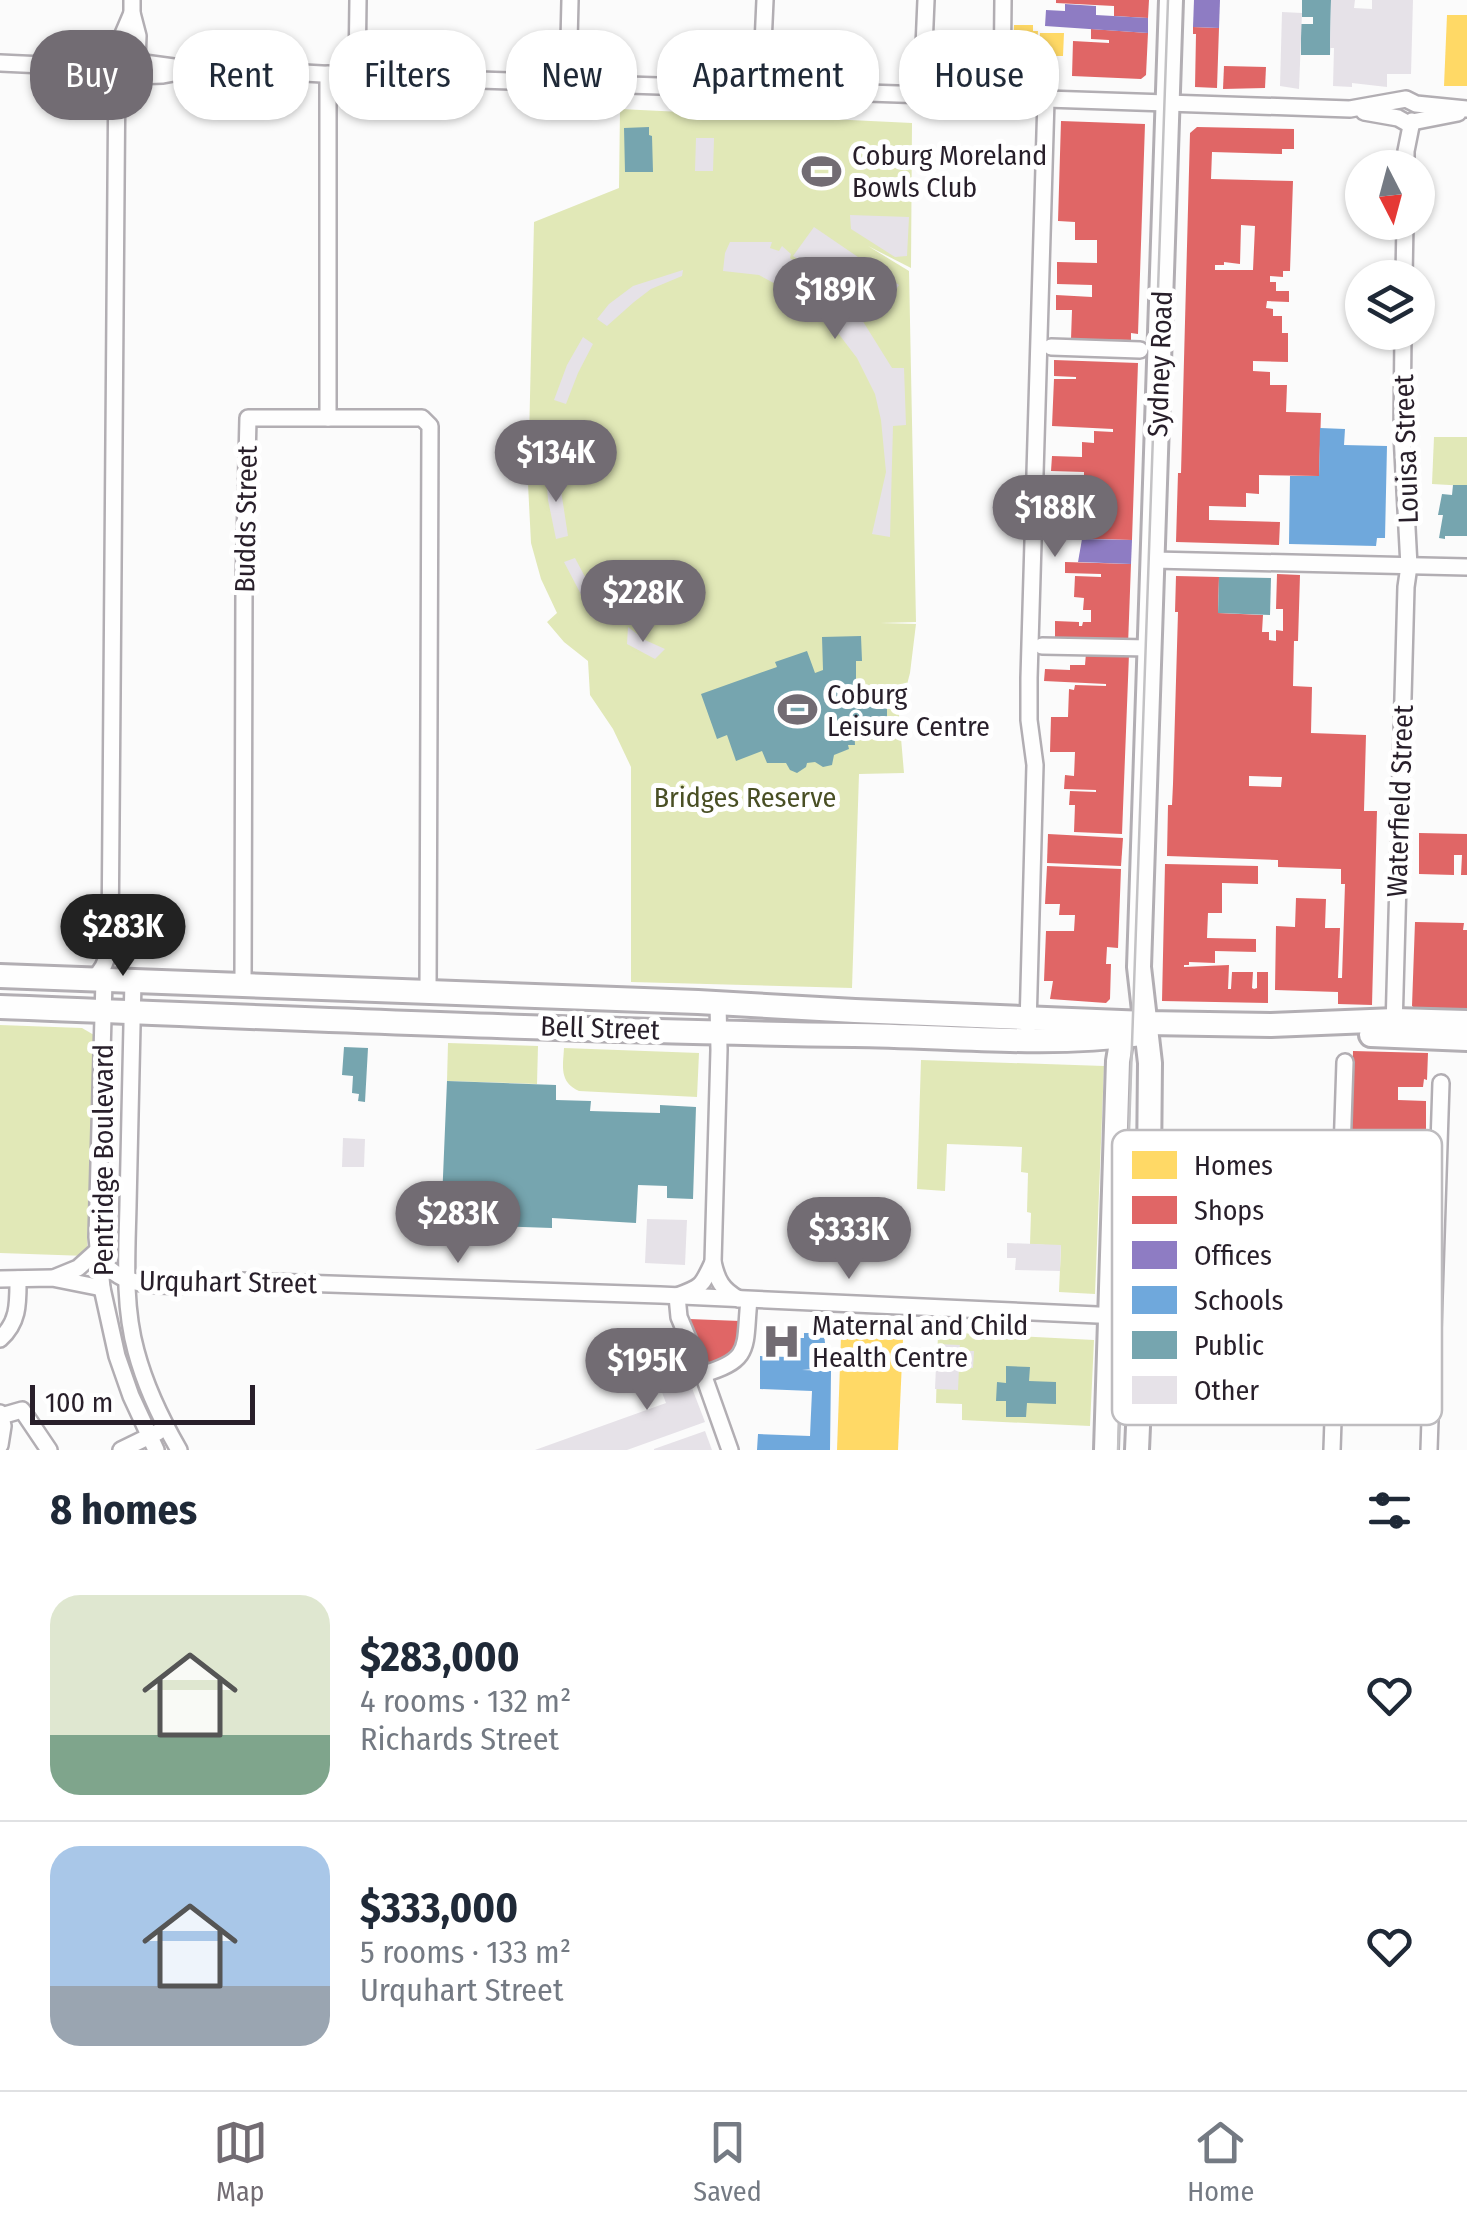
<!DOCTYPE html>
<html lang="en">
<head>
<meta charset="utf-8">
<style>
	body { margin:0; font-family:"Fira Sans Condensed",sans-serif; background:#f2f2f3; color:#1f2937; height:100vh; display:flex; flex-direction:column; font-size:38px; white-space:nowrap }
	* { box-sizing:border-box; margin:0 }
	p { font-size:32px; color:#747a83 }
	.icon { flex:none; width:55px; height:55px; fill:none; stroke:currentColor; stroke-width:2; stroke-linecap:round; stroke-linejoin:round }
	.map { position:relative; height:1450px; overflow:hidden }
	.panel { display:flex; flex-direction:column; background:#fff; flex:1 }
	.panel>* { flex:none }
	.banner { position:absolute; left:30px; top:30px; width:1408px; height:90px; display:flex; gap:20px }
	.needle { width:65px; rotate:174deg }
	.controls { position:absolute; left:1345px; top:150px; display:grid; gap:20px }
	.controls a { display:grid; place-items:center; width:90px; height:90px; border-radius:50%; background:#fff; box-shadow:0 2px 8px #0004; font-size:50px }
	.scale { position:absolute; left:30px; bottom:25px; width:225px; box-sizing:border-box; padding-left:10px; border:5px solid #281f2a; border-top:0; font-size:28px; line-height:35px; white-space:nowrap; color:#281f2a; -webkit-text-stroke:8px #fff; paint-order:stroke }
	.price { position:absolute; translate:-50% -85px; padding:0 22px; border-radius:35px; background:#726c73; color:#fff; font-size:32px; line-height:65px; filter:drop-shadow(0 2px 5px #0008) }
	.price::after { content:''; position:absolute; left:50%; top:60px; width:30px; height:22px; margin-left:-15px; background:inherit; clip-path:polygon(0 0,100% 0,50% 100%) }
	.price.selected { background:#222; color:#fff }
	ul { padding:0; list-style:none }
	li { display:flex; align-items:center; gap:30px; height:250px; padding:0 50px }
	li+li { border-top:2px solid #e0e1e3 }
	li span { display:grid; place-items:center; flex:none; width:280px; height:200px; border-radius:30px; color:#555 }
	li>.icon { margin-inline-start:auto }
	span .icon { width:120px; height:120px; fill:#fffc; stroke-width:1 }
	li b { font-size:42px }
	h2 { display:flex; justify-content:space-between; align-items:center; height:120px; padding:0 50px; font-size:42px }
	.chip { padding:0 35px; border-radius:40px; background:#fff; box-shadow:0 2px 8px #0004; font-size:35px; line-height:90px }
	.chip.selected { background:#726c73; color:#fff }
	.tab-bar { display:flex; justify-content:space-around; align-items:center; height:140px; border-top:2px solid #e0e1e3; background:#fff; font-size:28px; color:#747a83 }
	.tab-bar a { display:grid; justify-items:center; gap:5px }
	.tab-bar .selected { color:#726c73 }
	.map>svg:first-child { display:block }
	.green { fill:#e1e8b7 }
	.homes { fill:#ffd966 }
	.shops { fill:#e06666; fill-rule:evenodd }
	.offices { fill:#8e7cc3 }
	.schools { fill:#6fa8dc }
	.public { fill:#76a5af }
	.building { fill:#e6e2e8 }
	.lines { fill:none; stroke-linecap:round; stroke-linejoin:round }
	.minor-casing { stroke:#b2aeb3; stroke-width:20 }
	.highway-casing { stroke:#b2aeb3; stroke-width:28 }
	.minor { stroke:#fefefe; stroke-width:15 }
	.highway { stroke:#fefefe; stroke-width:22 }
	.tram { stroke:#c3c2c4; stroke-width:2.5 }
	.labels { text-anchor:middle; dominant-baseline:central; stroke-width:10; stroke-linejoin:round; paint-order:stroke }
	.poi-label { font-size:28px; fill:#281f2a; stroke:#fff; text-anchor:start }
	.street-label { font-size:28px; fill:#281f2a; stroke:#fff }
	.park-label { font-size:28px; fill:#494f24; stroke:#fff }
	.key { fill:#fff; stroke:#bebcbf; stroke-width:2.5 }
	.key-label { font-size:28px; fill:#281f2a }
</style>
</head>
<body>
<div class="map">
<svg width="1467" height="1450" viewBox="0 0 1467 1450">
	<rect width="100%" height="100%" fill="#fbfbfb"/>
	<g class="green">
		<path d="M620 109 912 123 911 268 868 246 909 271 916 622 880 623 916 624 910 673 899 715 904 773 859 774 852 988 631 982V767L613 729 590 695 588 661 564 642 547 622 557 613 541 579 531 543 528 484 534 222 619 188Z"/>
		<path d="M1434 437H1467V486L1432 484Z"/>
		<path d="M0 1025 82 1028 94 1035 87 1256 0 1253Z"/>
		<path d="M448 1043 538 1046 537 1084 447 1081Z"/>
		<path d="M564 1048 699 1053 697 1097 579 1091C559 1082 563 1066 564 1048Z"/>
		<path d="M921 1060 1104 1066 1095 1294 1059 1292 1061 1246 1030 1244 1031 1213 1027 1212 1028 1173 1021 1172 1022 1147 947 1144 945 1191 917 1189Z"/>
		<path d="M938 1332 1094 1340 1090 1426 962 1420V1404L936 1403Z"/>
	</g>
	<g class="homes">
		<path d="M1447 15H1467V86H1444Z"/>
		<path d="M1014 25H1033V31H1038L1037 49 1033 48V53H1037V68H1013Z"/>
		<path d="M1040 33H1064L1063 56H1054V67H1038Z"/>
		<path d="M841 1337 903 1339 898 1450H837Z"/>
	</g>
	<g class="shops">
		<path d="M1056 0H1149L1148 18 1114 16V6L1056 3Z"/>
		<path d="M1193 27 1219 28 1217 88 1195 87 1196 34H1193Z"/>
		<path d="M1091 29 1148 33 1146 75 1141 79 1072 76 1073 41 1109 43V40L1091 39Z"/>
		<path d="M1224 66 1266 67 1265 88 1223 89Z"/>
		<path d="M1061 121 1145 124 1138 334 1131 333V340L1071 339 1072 310H1056V295L1092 297V285L1057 284V262L1097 263V240H1075V222L1058 221Z"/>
		<path d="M1197 127 1294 129V149H1282V154L1212 152 1211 179 1293 181 1290 271H1283V277L1270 276V282H1276V291H1289V302L1267 301 1266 308 1273 309V316H1282V333H1288V362L1253 361V371L1270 372V385H1287L1286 412 1321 413 1319 476 1259 475V494L1246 493V507L1209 506V520L1280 522 1279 545 1176 542 1178 473H1181L1190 133ZM1241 225 1255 226 1253 270H1215V265H1224V262L1240 264Z"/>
		<path d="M1054 360 1138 363 1132 540 1063 538V527H1072V515L1083 516V507H1096V503H1079L1080 482 1097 483V481L1084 480V472L1051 471 1052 456 1082 457V442L1094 443V431L1113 432V429L1052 426 1054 379H1076V377L1054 376Z"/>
		<path d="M1065 562 1131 564 1128 645 1055 643V621L1079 622V626H1082L1083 622H1091V610H1083L1084 598 1074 597 1075 576 1101 577V574L1065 573Z"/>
		<path d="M1277 574 1300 575 1298 641H1294L1293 686 1312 687 1311 733 1366 735 1364 811H1377L1372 1005 1338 1004V992L1275 990 1276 926 1295 927 1296 898 1326 899 1325 928H1340L1338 978H1342L1345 884H1341V869L1278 867V860L1167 856 1168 805H1172L1173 784 1178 612H1175L1176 576 1219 577 1218 613 1263 615 1262 632H1269V640L1276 641V630L1283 631V609H1276ZM1249 776 1282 777 1281 787 1249 786Z"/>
		<path d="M1086 653 1129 654 1122 834 1074 832 1075 805H1069L1070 791 1096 792V790L1064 789 1065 775 1074 776 1075 752H1050L1051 717H1068L1069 689 1074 690 1075 685 1106 686V684L1044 681 1045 669 1070 670V665H1085Z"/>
		<path d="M1419 833 1467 834V875H1461L1462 855H1454V875L1419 874Z"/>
		<path d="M1048 834 1123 838 1121 866 1047 863Z"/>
		<path d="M1165 864 1258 866V884L1222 883V913H1208L1207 938 1256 939V952L1215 951V963L1189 962V965H1184V967L1229 965 1228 989H1231L1232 972H1253L1252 988 1254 989 1257 988V972H1268V1003L1162 1001Z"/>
		<path d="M1047 866 1121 869 1118 948 1107 947 1106 964H1111L1110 999 1106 1003 1050 999 1053 981H1044L1046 931H1074L1075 915H1059L1060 904H1045Z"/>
		<path d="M1415 922 1464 923 1463 930H1467V1012L1417 1010 1412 1006Z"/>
		<path d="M1353 1051 1428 1053 1427 1080 1424 1079 1423 1087H1398V1100L1426 1101V1132L1351 1131Z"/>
		<path d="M689 1319 740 1321 738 1352 715 1363 707 1364 703 1360Z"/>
	</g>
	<g class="offices">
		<path d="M1194 0H1220L1219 28 1193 27Z"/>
		<path d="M1065 4 1096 6V15L1148 18V33L1045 26 1046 10 1065 11Z"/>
		<path d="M1082 539 1132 540 1131 564 1078 562Z"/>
	</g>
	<g class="schools">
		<path d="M1320 428 1345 429 1344 445 1387 446 1385 538H1377L1376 546 1289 544 1290 476H1319Z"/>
		<path d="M776 1333H798V1338H804V1333H824L825 1343H815V1357L826 1356V1368L802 1370 831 1371 830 1450H757L758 1434 810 1436 812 1391 760 1389V1356L787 1357V1345H776Z"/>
	</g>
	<g class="public">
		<path d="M1302 0H1331L1330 55H1301V24H1313V17H1302Z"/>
		<path d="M649 127V135L652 136 653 172H625L624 128Z"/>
		<path d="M1453 485H1467V536H1445V539L1439 538 1443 515H1438L1442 494 1452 495Z"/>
		<path d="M1219 577 1271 578 1270 615 1218 613Z"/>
		<path d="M861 636 862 661H856V686L887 685V726H854L855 745H848L849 749 834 755 832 765 823 767 815 762 807 763 806 767 797 773 790 770 786 763H767L762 751 736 761 727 735 717 739 701 694 777 667 775 662 807 651 815 673 823 670 822 637Z"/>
		<path d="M344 1047 368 1048 365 1102 358 1101 359 1094 352 1093 353 1076 342 1075Z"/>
		<path d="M447 1081 556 1085V1100L591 1101 590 1111 660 1113V1105L696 1107 693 1199 667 1198V1186L638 1185 636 1223 552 1218V1228L441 1224Z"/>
		<path d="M1006 1366 1030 1367 1029 1381 1056 1382V1404L1027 1403 1026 1417H1006V1401H996L997 1382 1006 1383Z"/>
	</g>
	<g class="building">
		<path d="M1331 0H1355L1354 8 1372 9V0H1413L1411 74H1387V87L1352 83V87L1333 86 1334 48H1330Z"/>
		<path d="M1282 12 1302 13 1299 89 1280 86Z"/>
		<path d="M696 138H714L713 171H695Z"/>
		<path d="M850 215 909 217 907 256 895 257 851 229Z"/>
		<path d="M814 227 899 285 879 315 793 256Z"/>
		<path d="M730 242H772L770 248 779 251 782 246 791 254 790 258 854 307 892 368H904L906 425 893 426 890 537 872 534 886 472 881 420 875 394 857 358 825 316 783 288 759 275 723 271 725 253Z"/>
		<path d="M683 270 682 276 651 289 634 302 607 326 597 319 609 304 633 286Z"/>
		<path d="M583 337 593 344 578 373 566 404 554 400 567 365Z"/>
		<path d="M558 471 568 536 556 539 548 500 546 472Z"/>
		<path d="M575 558 591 588 613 615 605 623 586 604 564 562Z"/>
		<path d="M628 627 645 640 665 649 655 659 627 644Z"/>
		<path d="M343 1138 365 1139 364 1167H342Z"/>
		<path d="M647 1219 687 1220 685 1265 645 1263Z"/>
		<path d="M1007 1243 1061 1245 1060 1271 1015 1270 1016 1258H1007Z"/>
		<path d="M937 1344 960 1345 959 1351H974L973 1368H959L958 1390 935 1389Z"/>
		<path d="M660 1348 677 1349 705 1422 627 1450H535L666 1403 647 1353Z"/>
		<path d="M705 1431 712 1450H654V1449Z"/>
	</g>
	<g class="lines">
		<defs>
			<g id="minor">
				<path d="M132 0V13L138 36 137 61"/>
				<path d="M122 60 123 34 132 13"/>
				<path d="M0 63 44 65 80 72 134 76 163 75 190 70 287 72 357 76 1350 109 1406 99 1416 104 1467 109"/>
				<path d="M55 63 122 60 181 68"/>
				<path d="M357 76 358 0"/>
				<path d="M568 83 570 0"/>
				<path d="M761 88 765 0"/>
				<path d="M922 94 926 0"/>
				<path d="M1002 98 1003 0"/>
				<path d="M1364 112 1398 118 1407 123 1458 113"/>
				<path d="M1406 168V151L1412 121"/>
				<path d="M1404 278 1405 222"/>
				<path d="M1051 347 1140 350"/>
				<path d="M328 418H422L430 426 428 992"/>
				<path d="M1153 560 1467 567"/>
				<path d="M1042 646 1149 648"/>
				<path d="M92 979C104 971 106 960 110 946L117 60"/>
				<path d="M104 980 97 1237 102 1288 117 1356 131 1396 156 1450"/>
				<path d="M133 980C132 1055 130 1130 128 1205 127 1253 123 1304 136 1351 145 1385 161 1419 179 1450"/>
				<path d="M243 985 244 585 248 418H328V74"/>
				<path d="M718 1003 719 1050 713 1262C717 1280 722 1290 739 1299"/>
				<path d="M1028 1026 1035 765 1029 720V678L1046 99"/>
				<path d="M1394 1028 1406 587 1409 566 1402 434 1403 332"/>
				<path d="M99 1261C108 1267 116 1276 126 1279 153 1290 212 1284 241 1281L660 1295 1141 1317"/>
				<path d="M713 1262C702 1286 702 1287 677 1296L679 1317 703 1374C753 1360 744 1346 749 1300"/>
				<path d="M56 1277 78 1268 98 1250"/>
				<path d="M0 1279 52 1278 102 1288"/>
				<path d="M0 1339C19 1322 18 1303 18 1279"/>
				<path d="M703 1374 730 1450"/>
				<path d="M0 1413 3 1426 0 1445"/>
				<path d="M1 1416 22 1410 49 1450"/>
				<path d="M121 1450 158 1432"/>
				<path d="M1332 1450 1345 1062"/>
				<path d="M1429 1450 1441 1083"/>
			</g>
			<g id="highway">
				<path d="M0 976 698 1002 855 1011 1146 1023 1271 1025 1395 1020 1467 1022"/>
				<path d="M0 1007C284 1018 569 1031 854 1035 949 1036 1045 1047 1141 1034"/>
				<path d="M1371 1035 1467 1039"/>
				<path d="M1106 1450 1118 1061 1124 1024"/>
				<path d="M1137 1450 1149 1168 1150 1063 1139 967 1171 0"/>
			</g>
		</defs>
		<use href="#minor" class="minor-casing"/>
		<use href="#highway" class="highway-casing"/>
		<use href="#minor" class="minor"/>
		<use href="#highway" class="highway"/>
		<path class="tram" d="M1118 1450 1168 0"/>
	</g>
	<defs>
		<symbol id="stadium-bare" viewBox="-9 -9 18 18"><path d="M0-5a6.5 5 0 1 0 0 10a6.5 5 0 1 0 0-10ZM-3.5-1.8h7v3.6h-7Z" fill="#726c73" stroke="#fff" stroke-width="2.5" paint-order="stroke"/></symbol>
		<symbol id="hospital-bare" viewBox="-9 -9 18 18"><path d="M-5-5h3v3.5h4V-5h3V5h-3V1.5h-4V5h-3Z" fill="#726c73" stroke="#fff" stroke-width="2.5" paint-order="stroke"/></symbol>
	</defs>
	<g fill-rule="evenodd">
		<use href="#stadium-bare" x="794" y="144" width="55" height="55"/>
		<use href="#stadium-bare" x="770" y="682" width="55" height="55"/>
		<use href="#hospital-bare" x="754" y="1314" width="55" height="55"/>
	</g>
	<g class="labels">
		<g class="poi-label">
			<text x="852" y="155">Coburg Moreland<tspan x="852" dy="32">Bowls Club</tspan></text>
			<text x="827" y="694">Coburg<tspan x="827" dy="32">Leisure Centre</tspan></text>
			<text x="812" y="1325">Maternal and Child<tspan x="812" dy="32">Health Centre</tspan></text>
		</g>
		<g class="street-label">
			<text transform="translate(1160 364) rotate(-88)">Sydney Road</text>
			<text transform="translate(1406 449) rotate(-92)">Louisa Street</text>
			<text transform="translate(246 519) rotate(-89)">Budds Street</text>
			<text transform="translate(1400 801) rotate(-88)">Waterfield Street</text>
			<text transform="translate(600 1028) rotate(2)">Bell Street</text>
			<text transform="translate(103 1160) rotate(-90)">Pentridge Boulevard</text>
			<text transform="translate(228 1282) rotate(1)">Urquhart Street</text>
		</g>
		<g class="park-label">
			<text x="745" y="797">Bridges Reserve</text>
		</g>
	</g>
	<rect x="1112" y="1130" width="330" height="295" rx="15" class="key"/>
	<rect x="1132" y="1151" width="45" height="28" fill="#ffd966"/>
	<rect x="1132" y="1196" width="45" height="28" fill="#e06666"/>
	<rect x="1132" y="1241" width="45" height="28" fill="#8e7cc3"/>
	<rect x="1132" y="1286" width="45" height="28" fill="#6fa8dc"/>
	<rect x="1132" y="1331" width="45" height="28" fill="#76a5af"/>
	<rect x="1132" y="1376" width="45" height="28" fill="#e6e2e8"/>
	<g class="key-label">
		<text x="1194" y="1175">Homes</text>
		<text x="1194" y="1220">Shops</text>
		<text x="1194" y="1265">Offices</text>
		<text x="1194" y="1310">Schools</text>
		<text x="1194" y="1355">Public</text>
		<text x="1194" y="1400">Other</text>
	</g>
</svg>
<div class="controls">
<a><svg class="needle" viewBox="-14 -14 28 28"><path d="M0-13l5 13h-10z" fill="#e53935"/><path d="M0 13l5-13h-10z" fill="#747a83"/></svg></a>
<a><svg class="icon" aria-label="layers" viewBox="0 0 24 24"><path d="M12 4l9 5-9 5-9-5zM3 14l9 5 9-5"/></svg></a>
</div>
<div class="scale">100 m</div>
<b class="price" style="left:835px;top:342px">$189K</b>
<b class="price" style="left:556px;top:505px">$134K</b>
<b class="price" style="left:1055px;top:560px">$188K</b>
<b class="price" style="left:643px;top:645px">$228K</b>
<b class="price selected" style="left:123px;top:979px">$283K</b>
<b class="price" style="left:458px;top:1266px">$283K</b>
<b class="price" style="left:849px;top:1282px">$333K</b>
<b class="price" style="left:647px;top:1413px">$195K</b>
<div class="banner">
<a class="chip selected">Buy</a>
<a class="chip">Rent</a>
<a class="chip">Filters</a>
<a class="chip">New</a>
<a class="chip">Apartment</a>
<a class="chip">House</a>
</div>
</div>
<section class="panel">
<h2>8 homes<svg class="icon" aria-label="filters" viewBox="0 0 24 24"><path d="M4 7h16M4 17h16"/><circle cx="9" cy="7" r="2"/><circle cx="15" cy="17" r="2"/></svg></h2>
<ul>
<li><span style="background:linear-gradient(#dfe7d0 70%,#7fa58c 0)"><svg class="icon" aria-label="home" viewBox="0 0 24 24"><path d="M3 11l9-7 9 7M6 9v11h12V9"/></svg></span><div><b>$283,000</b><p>4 rooms · 132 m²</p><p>Richards Street</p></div><svg class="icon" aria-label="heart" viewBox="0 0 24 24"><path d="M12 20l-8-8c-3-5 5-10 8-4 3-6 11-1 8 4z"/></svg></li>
<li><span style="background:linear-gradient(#a9c7e8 70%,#9aa5b1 0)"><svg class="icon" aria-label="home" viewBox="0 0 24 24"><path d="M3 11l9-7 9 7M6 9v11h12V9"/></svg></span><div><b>$333,000</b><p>5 rooms · 133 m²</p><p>Urquhart Street</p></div><svg class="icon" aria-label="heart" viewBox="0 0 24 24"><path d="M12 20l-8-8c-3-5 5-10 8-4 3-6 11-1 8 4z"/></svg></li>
</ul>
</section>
<nav class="tab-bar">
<a class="selected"><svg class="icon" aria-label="map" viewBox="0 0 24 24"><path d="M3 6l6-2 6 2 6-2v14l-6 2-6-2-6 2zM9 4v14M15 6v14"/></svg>Map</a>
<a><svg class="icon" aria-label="saved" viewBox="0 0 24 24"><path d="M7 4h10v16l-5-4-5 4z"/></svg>Saved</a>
<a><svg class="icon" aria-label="home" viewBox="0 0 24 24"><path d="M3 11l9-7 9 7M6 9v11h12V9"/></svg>Home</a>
</nav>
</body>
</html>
